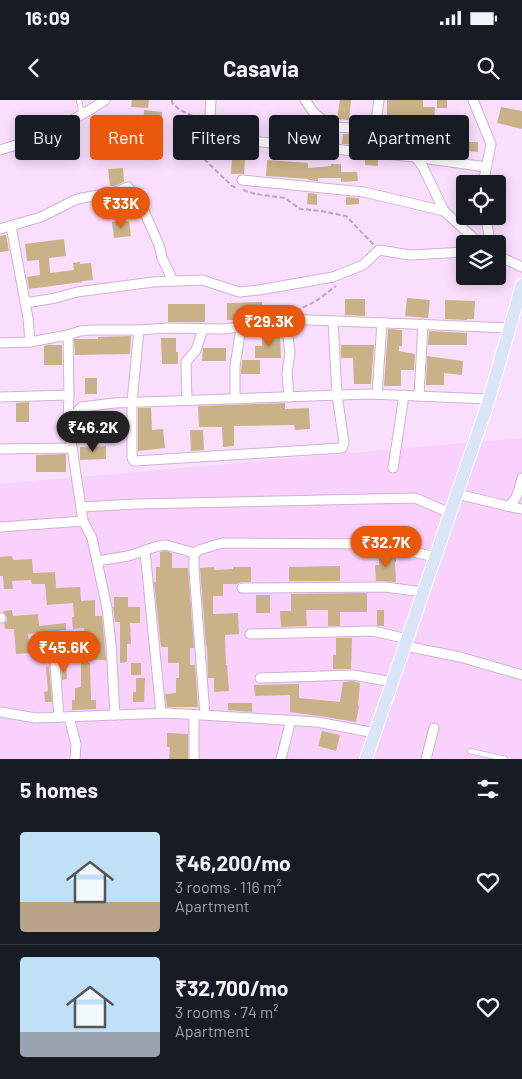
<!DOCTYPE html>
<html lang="en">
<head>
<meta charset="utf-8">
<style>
	body { margin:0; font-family:Barlow,sans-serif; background:#242831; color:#f1f3f6; height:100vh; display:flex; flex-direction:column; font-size:19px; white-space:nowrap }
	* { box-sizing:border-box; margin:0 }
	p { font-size:16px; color:#9ea1a6 }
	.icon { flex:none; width:28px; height:28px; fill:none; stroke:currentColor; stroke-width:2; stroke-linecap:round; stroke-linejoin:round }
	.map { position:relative; height:659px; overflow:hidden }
	.details { display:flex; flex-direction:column; background:#171b24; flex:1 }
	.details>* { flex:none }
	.banner { position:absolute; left:15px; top:15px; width:492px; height:45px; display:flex; gap:10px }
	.buttons { position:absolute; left:456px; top:75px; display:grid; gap:10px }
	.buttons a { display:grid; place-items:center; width:50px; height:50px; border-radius:5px; background:#171b24; box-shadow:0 2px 12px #0003; font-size:25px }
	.price { position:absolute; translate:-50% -42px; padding:0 11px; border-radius:18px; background:#ea580c; color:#fff; font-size:16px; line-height:32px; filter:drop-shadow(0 1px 2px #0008) }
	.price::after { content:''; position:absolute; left:50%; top:30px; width:15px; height:11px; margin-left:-8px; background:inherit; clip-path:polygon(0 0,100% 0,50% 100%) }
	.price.current { background:#222; color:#fff }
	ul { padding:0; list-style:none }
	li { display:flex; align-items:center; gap:15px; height:125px; padding:0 20px }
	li+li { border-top:1px solid #363941 }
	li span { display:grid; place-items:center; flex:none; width:140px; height:100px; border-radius:5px; color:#555 }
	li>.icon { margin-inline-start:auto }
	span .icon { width:60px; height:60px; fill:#fffc; stroke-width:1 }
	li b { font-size:21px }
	h2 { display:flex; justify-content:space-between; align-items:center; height:60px; padding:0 20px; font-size:21px }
	.chip { padding:0 18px; border-radius:5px; background:#171b24; box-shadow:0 2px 12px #0003; font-size:18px; line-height:45px }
	.chip.current { background:#ea580c; color:#fff }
	.status { display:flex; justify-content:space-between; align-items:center; height:35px; padding:0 25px; background:#171b24; direction:ltr }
	.status svg { height:14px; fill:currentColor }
	header { display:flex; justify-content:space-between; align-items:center; height:65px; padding:0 20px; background:#171b24; font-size:22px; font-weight:700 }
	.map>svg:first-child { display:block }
	.built { fill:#f9d1fd }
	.building { fill:#c9b287 }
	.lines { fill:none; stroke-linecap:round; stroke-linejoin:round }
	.lane-casing { stroke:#d1b0d5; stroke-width:6 }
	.street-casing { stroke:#d1b0d5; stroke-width:11 }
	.primary-casing { stroke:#fff; stroke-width:14 }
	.path { stroke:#bda6bf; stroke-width:2; stroke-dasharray:5 2.5; stroke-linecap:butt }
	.lane { stroke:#fff; stroke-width:4.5 }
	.street { stroke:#fff; stroke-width:9 }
	.primary { stroke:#dae5f7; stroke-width:12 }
</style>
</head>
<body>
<div class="status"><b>16:09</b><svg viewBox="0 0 49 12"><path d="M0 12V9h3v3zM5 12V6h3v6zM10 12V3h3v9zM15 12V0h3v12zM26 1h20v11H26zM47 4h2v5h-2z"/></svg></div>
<header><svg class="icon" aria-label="back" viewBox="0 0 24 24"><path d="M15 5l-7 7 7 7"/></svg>Casavia<svg class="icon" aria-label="search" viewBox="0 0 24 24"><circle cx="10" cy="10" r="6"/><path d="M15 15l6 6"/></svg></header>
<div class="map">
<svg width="522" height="659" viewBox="0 0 522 659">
	<rect width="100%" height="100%" fill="#fadefd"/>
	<path class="built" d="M522 338V659H0V384Z"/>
	<g class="building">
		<path d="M132 0H149L148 8 131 7Z"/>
		<path d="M340 0H351L349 20 337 19Z"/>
		<path d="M387 0H423V7H435L434 26H423V24L393 22 394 15H387Z"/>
		<rect x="437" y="0" width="10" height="8"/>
		<path d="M501 7 522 11V29L497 23Z"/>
		<path d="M144 10 162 12 161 26 153 25V35L143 36Z"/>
		<path d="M273 26 291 27 290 28 300 29 299 39 273 37Z"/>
		<path d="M316 29 325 30 328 32 327 42 315 41Z"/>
		<path d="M343 34 361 35V45L342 44Z"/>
		<path d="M456 37 468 38V48L455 47Z"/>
		<path d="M469 42H478V52L468 51Z"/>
		<path d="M231 46 243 47 242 58H245L244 74H231L232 56H231Z"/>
		<path d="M365 58 378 60V66L365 65Z"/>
		<path d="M267 60 308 63V68L331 66V64H341V72H357L358 81 341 82V78H318V81L308 80 309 79 266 76Z"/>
		<path d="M123 68 124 82 114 86H110L108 69Z"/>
		<path d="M308 93 317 94V105L307 104Z"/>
		<path d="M346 97 359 98V104L346 105Z"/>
		<path d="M129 121 131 136 114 138 112 122Z"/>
		<path d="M6 135 9 151 0 152V136Z"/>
		<path d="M64 139 66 156 49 158 50 173 74 170 73 163 80 162V164L91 163 93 180 82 181V182L29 189 27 177 40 175 39 160 27 161 25 144Z"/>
		<path d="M407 198 430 200 428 218 405 216Z"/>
		<path d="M345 199H365V216L345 215Z"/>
		<path d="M445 200 475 201 474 219H467V220L445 219Z"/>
		<path d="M262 202V215H240V220H227V203Z"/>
		<rect x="168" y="204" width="37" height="18"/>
		<path d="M388 229 402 230V246H399V251L415 254 414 270H401V286H384Z"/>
		<path d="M429 231 467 233V245H428Z"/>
		<path d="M262 233H280L281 258H255V246H262Z"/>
		<path d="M131 236 130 254 75 255 74 239H98V237Z"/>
		<path d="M161 238H176V252H178V264H162Z"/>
		<path d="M47 245H62V265H44V246Z"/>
		<path d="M341 245H374L371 284H354L353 258H341Z"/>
		<path d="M203 248H226V261H202Z"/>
		<path d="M427 256 463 261 462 275 444 273V285H426Z"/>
		<path d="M242 260H260V274H241Z"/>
		<rect x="85" y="278" width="12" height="16"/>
		<path d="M29 302V322H16V303Z"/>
		<path d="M285 303V309L309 308 310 329 295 330 294 325 234 326V346L223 347 222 327H199L198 306Z"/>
		<path d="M138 308H151L152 330 163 329 165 348 138 351Z"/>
		<path d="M190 330H203L204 350 191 351Z"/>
		<path d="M106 346V359L80 360V347Z"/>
		<path d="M66 354V372H36V355Z"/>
		<path d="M166 451 172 453V468H188L194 548H190V565H195L198 607H167L165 594 176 593V578H179V563H168V547H161L154 482H156V467H160V452Z"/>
		<path d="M379 451 396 454V462H395L396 482 376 481 375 465H379Z"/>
		<path d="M12 456 13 460 32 459 33 473 55 472 56 488 80 487 81 501 95 500V516H102L106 560H91V541L85 542 84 528 73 529 72 517H74L73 503 47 505 45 484H32L31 480 12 481 13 489H4L3 476H0V457Z"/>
		<path d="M340 466V481H289V467Z"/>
		<path d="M214 467V470L233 469V467H251V482H241L237 484H223V496H213V514L238 513 239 534 225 535 226 565H227L229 591 214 592V578H208L207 546H206L200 468Z"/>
		<path d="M367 493V512H340V526H328V510H306L307 526 281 527 280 511H291V494Z"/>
		<rect x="256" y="495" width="14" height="18"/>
		<path d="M114 497H128V507H140V523H130L131 544H127V562L120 563V522H115L113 507H114Z"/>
		<path d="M12 510 13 516 38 514 39 526 66 523V530L28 534 30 553 16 554 14 529H5L4 523 7 521V518L3 511Z"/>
		<rect x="377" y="510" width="7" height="16"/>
		<path d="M336 538H352L351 569H333V555H336Z"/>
		<path d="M81 563H90L91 600H96V609L72 610V600H75V588L81 587Z"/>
		<rect x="131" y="563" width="10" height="12"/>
		<path d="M49 566 52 602H45L44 592 48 591 46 567Z"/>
		<path d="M66 566 67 579 62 580 61 567Z"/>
		<path d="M136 578H145L144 602H133V592H136Z"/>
		<path d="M353 581 360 583 358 606H359L356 622 326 617 290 612V595L255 596 254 585 299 584V598L340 602 343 582Z"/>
		<path d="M228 603H252V612L228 610Z"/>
		<path d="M322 631 340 635 336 651 318 646Z"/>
		<path d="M167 633 188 634V659H169L170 647H167Z"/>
	</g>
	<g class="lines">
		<defs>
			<g id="lane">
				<path d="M79 0 82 15"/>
				<path d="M470 651 505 659"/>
			</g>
			<g id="street">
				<path d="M211 0 209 30 212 37 221 38 415 57 486 67"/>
				<path d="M305 0 314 13 332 27 375 29 401 38 423 67 444 111 480 144"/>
				<path d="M473 0 491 44 483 84"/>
				<path d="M375 29 379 0"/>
				<path d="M0 50 45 36 93 8 105 0"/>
				<path d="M242 80 364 92 444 111"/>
				<path d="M486 116 490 144"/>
				<path d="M11 126 28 218 30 242 68 235 69 295 68 321"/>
				<path d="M0 129 41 117 77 99 116 92 128 87 144 111 159 145 162 158 173 181"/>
				<path d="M498 156 522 167"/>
				<path d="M25 203 56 198 77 192 153 182 202 180 239 192 259 190 333 177 363 165 379 150 410 155 465 152"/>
				<path d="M286 219 290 254 287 273 289 297"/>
				<path d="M139 230 132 302V358L134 361 342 348 344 343 337 295 333 221"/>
				<path d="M68 235 80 231 92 230H139L167 228 223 229 259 225 286 219 510 228"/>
				<path d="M0 243 30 242"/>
				<path d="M377 294 382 223"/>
				<path d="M419 296 423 224"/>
				<path d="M0 297 69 295"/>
				<path d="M235 299V266L241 228"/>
				<path d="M187 300 186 262 196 250 203 229"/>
				<path d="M0 349 72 348"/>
				<path d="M393 368 404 295"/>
				<path d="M457 394 507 406C517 403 519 388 522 378"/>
				<path d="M507 406 522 409"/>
				<path d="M81 407 136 404 415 398 450 413"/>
				<path d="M0 427 83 421"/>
				<path d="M145 451 161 613"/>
				<path d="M97 461 128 456 158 446 166 445 195 453"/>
				<path d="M242 488 385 487 423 492"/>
				<path d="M0 518H1"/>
				<path d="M250 534 373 531 407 539"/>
				<path d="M405 546 460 557 522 575"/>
				<path d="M55 565 59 617"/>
				<path d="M260 578 353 575 393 582"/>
				<path d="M0 612 36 618 167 613 317 622 375 633"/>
				<path d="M115 615 111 545 107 508 92 438 83 421 68 321 82 307 114 303 369 294 489 299"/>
				<path d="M205 615 194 470V454L199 450 222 443 379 444 435 457"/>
				<path d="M69 617 76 644 75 659"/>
				<path d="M194 659V615"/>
				<path d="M281 659 291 620"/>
				<path d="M426 659 434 628"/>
			</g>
			<path id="primary" d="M366 659 487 306 522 185"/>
		</defs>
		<use href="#lane" class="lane-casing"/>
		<use href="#street" class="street-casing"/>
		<use href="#primary" class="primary-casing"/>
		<g class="path">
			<path d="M172 0V3L180 10 197 18 201 56 232 86 238 88"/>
			<path d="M243 90 256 94 285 98 300 109 321 111 346 116 374 145"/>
			<path d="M296 211 316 201 336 186"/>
		</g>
		<use href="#lane" class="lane"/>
		<use href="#street" class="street"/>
		<use href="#primary" class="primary"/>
	</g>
</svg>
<div class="buttons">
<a><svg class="icon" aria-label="locate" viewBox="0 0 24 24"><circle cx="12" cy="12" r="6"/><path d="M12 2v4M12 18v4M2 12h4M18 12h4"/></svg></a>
<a><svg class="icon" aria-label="layers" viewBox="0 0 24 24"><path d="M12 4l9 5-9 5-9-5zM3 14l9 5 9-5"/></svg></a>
</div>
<b class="price" style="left:121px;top:129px">₹33K</b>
<b class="price" style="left:269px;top:247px">₹29.3K</b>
<b class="price current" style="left:93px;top:353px">₹46.2K</b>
<b class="price" style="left:386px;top:468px">₹32.7K</b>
<b class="price" style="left:64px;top:573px">₹45.6K</b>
<div class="banner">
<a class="chip">Buy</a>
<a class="chip current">Rent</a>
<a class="chip">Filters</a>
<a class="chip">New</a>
<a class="chip">Apartment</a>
</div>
</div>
<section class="details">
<h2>5 homes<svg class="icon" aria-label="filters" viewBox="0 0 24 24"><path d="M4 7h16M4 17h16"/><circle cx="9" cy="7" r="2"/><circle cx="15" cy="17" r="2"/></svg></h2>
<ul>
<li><span style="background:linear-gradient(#bfe0f5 70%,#b9a48a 0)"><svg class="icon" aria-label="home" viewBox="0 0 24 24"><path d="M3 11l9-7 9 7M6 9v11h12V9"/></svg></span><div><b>₹46,200/mo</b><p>3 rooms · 116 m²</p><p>Apartment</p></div><svg class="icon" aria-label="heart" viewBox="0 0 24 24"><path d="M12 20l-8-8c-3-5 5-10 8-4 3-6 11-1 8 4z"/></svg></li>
<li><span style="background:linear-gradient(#bfe0f5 75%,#9aa5b1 0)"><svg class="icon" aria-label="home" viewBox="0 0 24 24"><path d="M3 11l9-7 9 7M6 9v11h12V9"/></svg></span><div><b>₹32,700/mo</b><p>3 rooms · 74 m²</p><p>Apartment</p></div><svg class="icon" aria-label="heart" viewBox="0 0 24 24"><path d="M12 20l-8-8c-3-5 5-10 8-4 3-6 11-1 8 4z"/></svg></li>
</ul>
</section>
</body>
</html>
